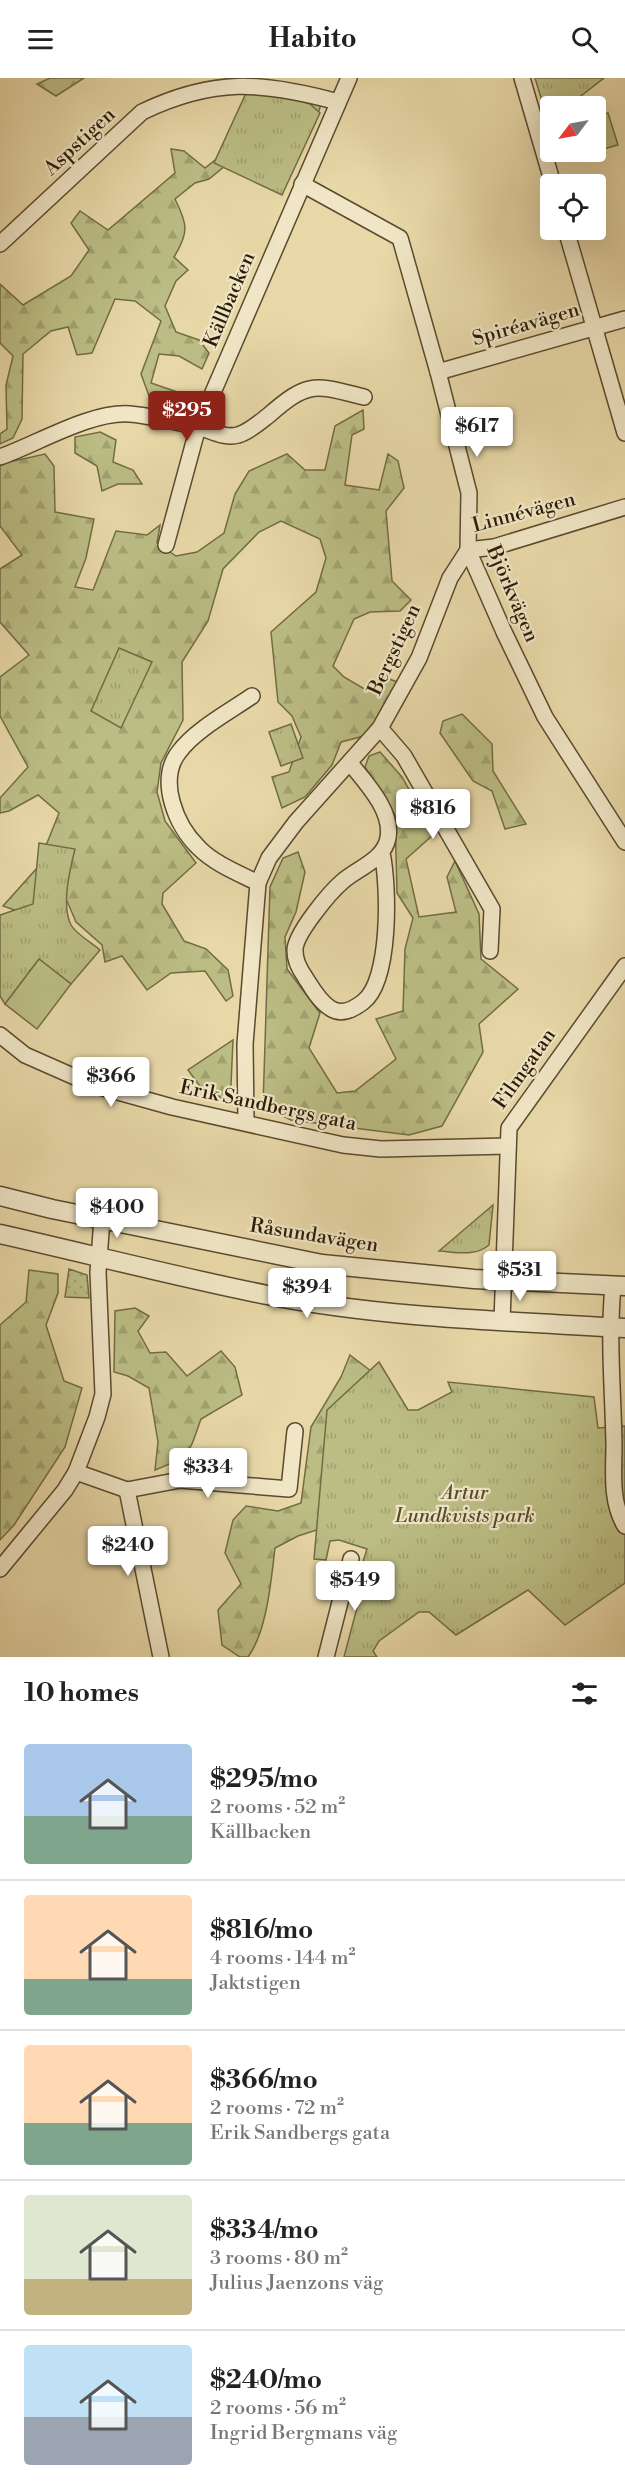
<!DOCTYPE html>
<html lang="en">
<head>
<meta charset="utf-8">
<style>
	body { margin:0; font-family:"Libre Bodoni",serif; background:#f6f6f6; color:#222; height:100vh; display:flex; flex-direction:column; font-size:22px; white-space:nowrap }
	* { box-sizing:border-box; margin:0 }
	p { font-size:20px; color:#767676 }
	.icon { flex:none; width:33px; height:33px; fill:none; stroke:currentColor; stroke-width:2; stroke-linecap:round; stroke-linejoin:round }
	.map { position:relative; height:1579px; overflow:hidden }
	.drawer { display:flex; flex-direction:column; background:#fff; flex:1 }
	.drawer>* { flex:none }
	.needle { width:39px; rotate:238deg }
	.tools { position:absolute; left:540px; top:18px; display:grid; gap:12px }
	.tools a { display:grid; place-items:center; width:66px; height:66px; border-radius:6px; background:#fff; box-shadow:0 6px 24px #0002; font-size:30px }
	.price { position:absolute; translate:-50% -51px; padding:0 14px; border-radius:6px; background:#fff; color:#222; font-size:20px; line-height:39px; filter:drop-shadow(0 2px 3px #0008) }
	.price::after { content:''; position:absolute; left:50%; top:36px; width:18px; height:14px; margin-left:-9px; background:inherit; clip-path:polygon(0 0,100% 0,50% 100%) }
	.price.selected { background:#8f2418; color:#fff }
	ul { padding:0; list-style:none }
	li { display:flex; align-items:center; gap:18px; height:150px; padding:0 24px }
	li+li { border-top:2px solid #e0e0e0 }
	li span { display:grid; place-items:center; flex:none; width:168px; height:120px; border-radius:6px; color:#555 }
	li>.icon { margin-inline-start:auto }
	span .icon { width:72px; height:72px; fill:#fffc; stroke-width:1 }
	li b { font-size:26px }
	h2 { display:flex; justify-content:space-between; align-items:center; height:72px; padding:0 24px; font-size:26px }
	header { display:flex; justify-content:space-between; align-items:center; height:78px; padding:0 24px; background:#fff; font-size:27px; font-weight:700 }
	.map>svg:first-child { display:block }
	.grass { fill:url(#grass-dots); stroke:#726c45; stroke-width:1.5 }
	.forest { fill:url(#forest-firs); stroke:#726c45; stroke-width:1.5 }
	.park { fill:url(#park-tufts); stroke:#726c45; stroke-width:1.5 }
	.pitch { fill:#bbbd84; stroke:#726c45; stroke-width:1.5 }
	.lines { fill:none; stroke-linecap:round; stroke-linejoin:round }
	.minor-casing { stroke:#5a4a2e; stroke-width:18 }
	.tertiary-casing { stroke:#5a4a2e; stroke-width:21 }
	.minor { stroke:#f0e6c6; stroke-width:15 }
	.tertiary { stroke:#f0e6c6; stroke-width:18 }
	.labels { text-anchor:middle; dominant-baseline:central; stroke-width:4.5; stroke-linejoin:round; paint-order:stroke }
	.street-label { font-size:20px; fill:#2a1b06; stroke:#f0e6c6 }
	.park-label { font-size:20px; font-style:italic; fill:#564c2c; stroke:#f0e6c6 }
</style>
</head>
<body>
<header><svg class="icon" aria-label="menu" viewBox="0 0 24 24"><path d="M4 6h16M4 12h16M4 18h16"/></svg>Habito<svg class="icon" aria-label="search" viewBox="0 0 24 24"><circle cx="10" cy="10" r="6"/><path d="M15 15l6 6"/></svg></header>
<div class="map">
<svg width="625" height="1579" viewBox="0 0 625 1579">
	<defs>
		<pattern id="grass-dots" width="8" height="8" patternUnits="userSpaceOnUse" patternTransform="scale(1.5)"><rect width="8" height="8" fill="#bbbd84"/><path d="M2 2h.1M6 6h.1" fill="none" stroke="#a1a270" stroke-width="1.8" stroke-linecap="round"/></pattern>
		<pattern id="forest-firs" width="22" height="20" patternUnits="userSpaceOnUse" patternTransform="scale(1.5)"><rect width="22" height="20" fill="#bbbd84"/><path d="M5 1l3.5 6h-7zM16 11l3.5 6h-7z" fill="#a1a270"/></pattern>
		<pattern id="park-tufts" width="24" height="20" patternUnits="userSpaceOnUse" patternTransform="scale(1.5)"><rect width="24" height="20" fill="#bbbd84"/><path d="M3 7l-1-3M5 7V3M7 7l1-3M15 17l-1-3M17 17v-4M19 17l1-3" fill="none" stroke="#a1a270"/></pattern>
	</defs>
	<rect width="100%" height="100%" fill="#e8d8a8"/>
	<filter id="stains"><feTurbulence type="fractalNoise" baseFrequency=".00333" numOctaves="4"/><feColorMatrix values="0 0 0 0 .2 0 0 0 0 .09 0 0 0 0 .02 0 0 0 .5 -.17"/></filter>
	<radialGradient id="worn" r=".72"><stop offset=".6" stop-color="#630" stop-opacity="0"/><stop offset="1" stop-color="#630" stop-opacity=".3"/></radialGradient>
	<path class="grass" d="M69 1191 87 1197 89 1220 65 1219Z"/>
	<g class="forest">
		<path d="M50 0H84L56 18 37 6Z"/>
		<path d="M282 22 321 26 315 46 225 88 209 101 195 105 175 121C188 147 189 154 174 179L188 192 176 203 165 228 176 254 199 262 209 275 202 291 179 278 159 276 151 305 186 317 195 326 189 338 152 326 141 296 161 243 135 223 115 221 92 275 77 277 68 249 51 253 23 276 22 341 13 360 0 366V356L7 351 6 307 13 278 0 265V206L23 227 71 198 89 172 71 145 80 133 108 152 175 95 171 71 184 73 205 90 234 67Z"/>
		<path d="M363 332 364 351 352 357 345 407 379 412 388 376 398 383 404 410 386 433 392 503 411 522 400 533 370 534 354 541 333 588 344 599 366 612 382 598 397 604 368 657 341 664 332 687 305 719 282 730 272 699 289 694 301 659 292 638 278 624 271 554 316 514 326 480 320 461 281 443 259 454 223 491 208 543 182 584 183 642 161 685 157 714 165 743 196 785 163 815 162 826 184 863 206 871 228 892 233 918 226 923 205 893 171 895 147 912 122 878 105 884 102 867 76 844 67 823 20 834 3 828 37 790 59 735 38 717 9 733 0 735V720L28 689 0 638V599L29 577 0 544V491L22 477 0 448V386L45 376 54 388 55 434 94 441 86 480 75 509 93 512 116 453 147 457 160 447 157 465 176 478 197 474 224 455 235 416 249 393 287 376 305 392H325L335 348Z"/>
		<path d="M100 354 116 362 113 384 133 392 142 406H118L102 413 97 388 75 375V359Z"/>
		<path d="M462 636 492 666 493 693 526 746 505 751 492 713 473 703 440 655 443 643Z"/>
		<path d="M380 674 402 699 434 756 406 781 419 839 456 834 447 799 455 783 479 836 481 881 518 911 479 946 483 974 442 1048 409 1057 291 1042 263 1028 270 809 283 780 298 774 305 794 296 834 285 859 287 891 320 935 309 970 337 1015 355 1013 396 981 376 941 403 933 405 871 413 840 397 815 395 737 365 689 369 678Z"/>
		<path d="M233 962 231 1007 225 1022 199 1007 188 992Z"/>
		<path d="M29 1192 58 1196V1215L46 1247 64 1303 82 1310 65 1369 14 1447 0 1462V1247L26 1224Z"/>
		<path d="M135 1230 149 1238 138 1253 150 1275 166 1274 187 1298 221 1273 235 1289 242 1317 201 1341C188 1377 192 1377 155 1392L158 1364 149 1310 128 1298 114 1294 115 1233Z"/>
		<path d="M350 1277 380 1300 323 1450 298 1458 275 1470C271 1503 267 1553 248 1579H240L222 1567 218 1532 241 1506 225 1475 233 1442 246 1428 278 1433 301 1425 311 1349 341 1299Z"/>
	</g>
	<g class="park">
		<path d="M535 0H604L568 28H550V42L548 43Z"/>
		<path d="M261 11 310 26 320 35 282 117 214 85 247 13Z"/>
		<path d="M608 35 618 67 596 73V38Z"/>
		<path d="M119 570 152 584 121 650 91 633Z"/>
		<path d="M291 646 303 680 281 688 269 654Z"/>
		<path d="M39 765 75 771C70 791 61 827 71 847 76 856 92 865 100 872L71 906 39 881 5 926 0 918V837L33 826Z"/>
		<path d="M493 1127 489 1167C475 1179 457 1174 439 1173Z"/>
		<path d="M379 1284 408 1332H418L452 1314 448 1304 594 1319 598 1350 625 1348V1505L565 1547 528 1512 456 1557 429 1534H419L379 1563 373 1573 377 1579H344L368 1488 363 1484 367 1471 339 1462 330 1463 326 1482 314 1481 327 1332Z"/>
	</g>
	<path class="pitch" d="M39 881 71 906 37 951 5 926Z"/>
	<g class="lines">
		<defs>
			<g id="minor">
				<path d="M522 0 553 106"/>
				<path d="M302 106 400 160 438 294 469 415 468 472 504 554 545 639 625 764"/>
				<path d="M566 152 625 355"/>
				<path d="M0 166 142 34C213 0 261 3 338 24"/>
				<path d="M438 294 625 241"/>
				<path d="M0 379C37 366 91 333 130 336 152 338 177 344 198 349 210 352 225 361 238 357 249 354 260 344 269 337 309 302 315 307 364 319"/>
				<path d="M166 467 198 349 349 0"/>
				<path d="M468 472 494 469 625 429"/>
				<path d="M252 618C229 634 195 652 179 674 157 702 176 748 199 770 215 786 238 795 258 805"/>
				<path d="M380 650 404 678 492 831 490 873"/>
				<path d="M350 685C366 705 393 733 388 760 384 782 358 790 343 803 330 814 294 857 295 873 295 882 300 892 305 899 312 910 319 923 330 930 341 938 354 931 363 924 391 903 389 808 382 775"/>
				<path d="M0 957 25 977 93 1007 172 1029 343 1067 381 1071 508 1068"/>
				<path d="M246 1045 245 966 258 805 269 780 296 744 380 650 419 580 450 500 468 472"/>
				<path d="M613 1208C608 1261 613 1312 614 1366 614 1393 610 1423 625 1448"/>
				<path d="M502 1243 509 1050 625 888"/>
				<path d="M76 1394 127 1412 180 1402 289 1411 295 1353"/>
				<path d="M127 1412 161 1579"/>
				<path d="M0 1491 65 1412 76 1394 97 1339 103 1316 98 1194 102 1141"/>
				<path d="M326 1579 351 1481"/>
			</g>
			<g id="tertiary">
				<path d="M0 1118 52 1131 322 1186 474 1201 625 1208"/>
				<path d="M0 1156C89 1176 177 1199 267 1217 384 1240 506 1243 625 1250"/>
			</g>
		</defs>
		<use href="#minor" class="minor-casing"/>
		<use href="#tertiary" class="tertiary-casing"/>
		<use href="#minor" class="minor"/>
		<use href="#tertiary" class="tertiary"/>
	</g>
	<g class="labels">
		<g class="street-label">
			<text transform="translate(80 64) rotate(-43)">Aspstigen</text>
			<text transform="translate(230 222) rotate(-67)">Källbacken</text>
			<text transform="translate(526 247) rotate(-16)">Spiréavägen</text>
			<text transform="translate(524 435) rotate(-15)">Linnévägen</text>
			<text transform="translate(512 516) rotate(67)">Björkvägen</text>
			<text transform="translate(395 572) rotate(-65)">Bergstigen</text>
			<text transform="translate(525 991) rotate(-55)">Filmgatan</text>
			<text transform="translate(268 1028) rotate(12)">Erik Sandbergs gata</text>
			<text transform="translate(314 1158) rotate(9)">Råsundavägen</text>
		</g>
		<g class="park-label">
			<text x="465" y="1415">Artur<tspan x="465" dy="23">Lundkvists park</tspan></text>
		</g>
	</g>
	<rect width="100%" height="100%" filter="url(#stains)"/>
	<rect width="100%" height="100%" fill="url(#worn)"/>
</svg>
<div class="tools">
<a><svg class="needle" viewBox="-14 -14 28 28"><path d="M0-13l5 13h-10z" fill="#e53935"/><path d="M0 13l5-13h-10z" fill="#767676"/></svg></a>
<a><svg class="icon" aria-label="locate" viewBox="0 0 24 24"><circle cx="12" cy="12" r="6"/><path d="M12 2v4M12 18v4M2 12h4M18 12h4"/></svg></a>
</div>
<b class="price selected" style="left:187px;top:364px">$295</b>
<b class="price" style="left:477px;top:380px">$617</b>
<b class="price" style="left:433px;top:762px">$816</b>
<b class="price" style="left:111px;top:1030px">$366</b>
<b class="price" style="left:117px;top:1161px">$400</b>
<b class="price" style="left:520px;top:1224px">$531</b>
<b class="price" style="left:307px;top:1241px">$394</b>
<b class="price" style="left:208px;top:1421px">$334</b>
<b class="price" style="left:128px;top:1499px">$240</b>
<b class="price" style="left:355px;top:1534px">$549</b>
</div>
<section class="drawer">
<h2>10 homes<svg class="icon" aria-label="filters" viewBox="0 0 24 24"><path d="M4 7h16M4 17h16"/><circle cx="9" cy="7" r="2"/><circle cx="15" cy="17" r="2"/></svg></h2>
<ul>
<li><span style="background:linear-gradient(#a9c7e8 60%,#7fa58c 0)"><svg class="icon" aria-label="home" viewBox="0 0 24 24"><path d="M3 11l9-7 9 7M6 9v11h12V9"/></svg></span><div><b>$295/mo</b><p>2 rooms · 52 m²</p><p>Källbacken</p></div></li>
<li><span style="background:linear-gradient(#ffd9b3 70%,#7fa58c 0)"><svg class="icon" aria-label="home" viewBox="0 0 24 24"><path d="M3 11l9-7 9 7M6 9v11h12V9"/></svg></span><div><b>$816/mo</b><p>4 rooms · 144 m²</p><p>Jaktstigen</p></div></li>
<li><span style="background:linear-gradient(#ffd9b3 65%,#7fa58c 0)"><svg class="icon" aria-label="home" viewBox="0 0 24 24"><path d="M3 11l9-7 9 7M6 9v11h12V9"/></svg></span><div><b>$366/mo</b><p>2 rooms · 72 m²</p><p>Erik Sandbergs gata</p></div></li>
<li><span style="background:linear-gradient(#dfe7d0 70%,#c2b280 0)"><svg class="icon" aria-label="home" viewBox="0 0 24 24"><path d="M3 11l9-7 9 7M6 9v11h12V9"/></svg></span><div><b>$334/mo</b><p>3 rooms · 80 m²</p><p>Julius Jaenzons väg</p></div></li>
<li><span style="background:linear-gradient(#bfe0f5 60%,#9aa5b1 0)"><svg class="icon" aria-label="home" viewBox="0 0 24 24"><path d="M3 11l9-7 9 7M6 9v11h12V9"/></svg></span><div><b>$240/mo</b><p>2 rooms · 56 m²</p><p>Ingrid Bergmans väg</p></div></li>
</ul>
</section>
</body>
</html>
